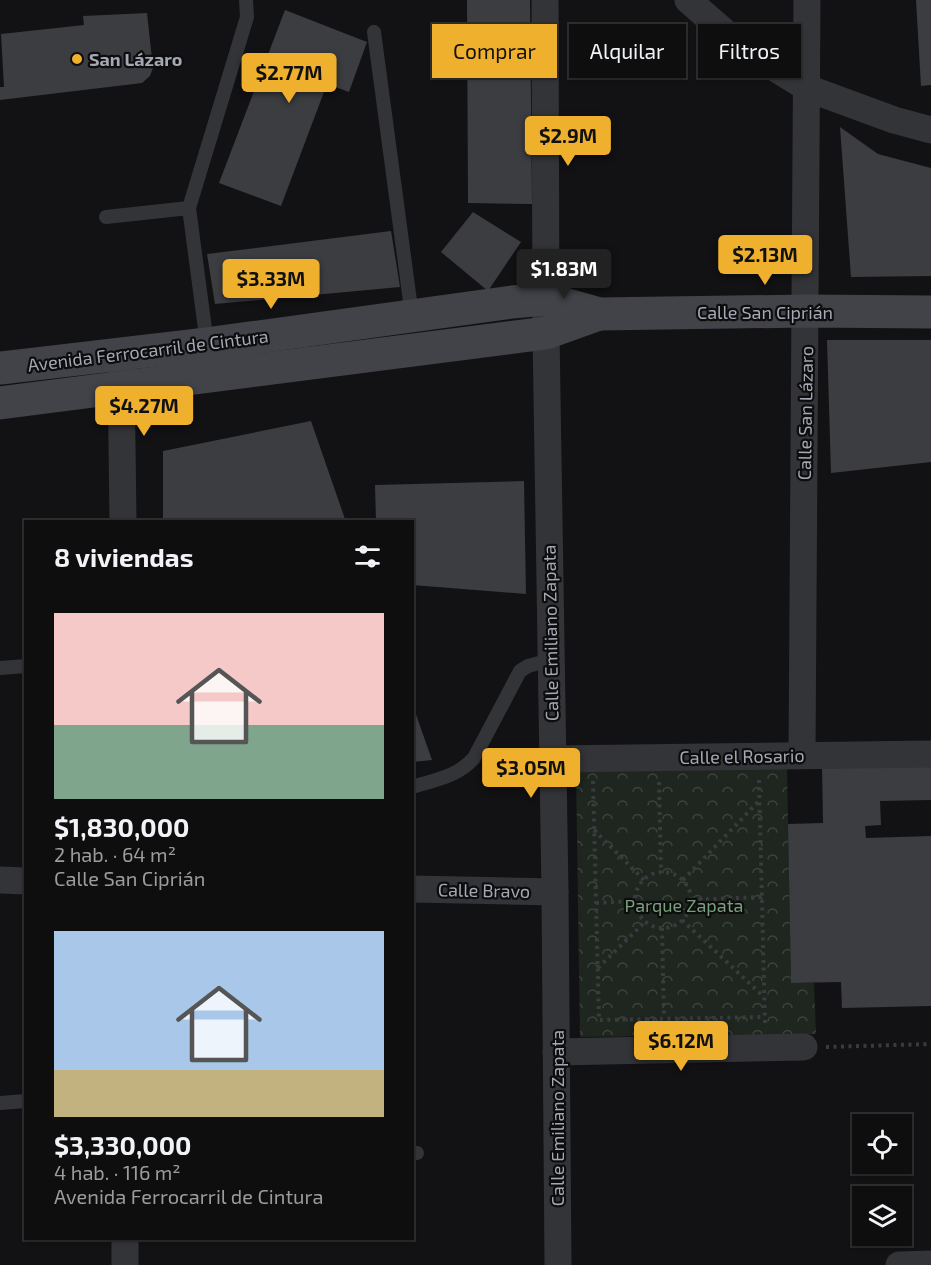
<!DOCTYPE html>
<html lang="es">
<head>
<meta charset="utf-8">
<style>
	body { margin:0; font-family:"Exo 2",sans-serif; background:#1c1c1d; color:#f1f3f6; height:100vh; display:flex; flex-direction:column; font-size:22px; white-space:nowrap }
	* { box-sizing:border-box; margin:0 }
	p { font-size:20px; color:#9b9c9e }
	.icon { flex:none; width:33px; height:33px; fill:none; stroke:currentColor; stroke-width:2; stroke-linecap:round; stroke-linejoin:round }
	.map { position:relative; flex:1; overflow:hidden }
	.sheet { position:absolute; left:24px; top:520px; width:390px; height:720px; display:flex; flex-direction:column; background:#0e0e0f; border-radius:0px; box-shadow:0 2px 4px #0004,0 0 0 2px #2e2e2f }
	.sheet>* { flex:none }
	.banner { position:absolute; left:432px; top:24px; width:408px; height:54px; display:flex; gap:12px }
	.controls { position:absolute; left:852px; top:1114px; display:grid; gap:12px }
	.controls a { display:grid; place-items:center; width:60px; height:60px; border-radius:0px; background:#0e0e0f; box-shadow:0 2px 4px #0004,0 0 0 2px #2e2e2f; font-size:30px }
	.price { position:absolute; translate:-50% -51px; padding:0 14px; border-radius:6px; background:#efb02e; color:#111; font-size:20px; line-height:39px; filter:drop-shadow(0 2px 3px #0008) }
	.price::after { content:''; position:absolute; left:50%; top:36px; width:18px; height:14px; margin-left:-9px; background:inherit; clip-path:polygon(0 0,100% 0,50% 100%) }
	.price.active { background:#222; color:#fff }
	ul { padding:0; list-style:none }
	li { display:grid; align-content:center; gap:12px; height:318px; padding:0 30px }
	li span { display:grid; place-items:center; height:186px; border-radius:0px; color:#555 }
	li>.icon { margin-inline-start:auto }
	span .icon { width:108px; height:108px; fill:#fffc; stroke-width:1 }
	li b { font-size:26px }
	h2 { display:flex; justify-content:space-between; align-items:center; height:72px; padding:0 30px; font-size:26px }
	.tag { padding:0 21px; border-radius:0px; background:#0e0e0f; box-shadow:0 2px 4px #0004,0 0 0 2px #2e2e2f; font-size:21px; line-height:54px }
	.tag.active { background:#efb02e; color:#111 }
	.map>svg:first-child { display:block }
	.park { fill:url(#park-crowns) }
	.building { fill:#3c3d41 }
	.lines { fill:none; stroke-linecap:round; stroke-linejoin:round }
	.path { stroke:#393b3f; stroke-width:4; stroke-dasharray:3 4.5; stroke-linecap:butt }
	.lane { stroke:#333438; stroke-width:14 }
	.street { stroke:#333438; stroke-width:27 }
	.secondary { stroke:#414348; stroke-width:33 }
	.poi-dot { fill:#efb02e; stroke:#0d0d0e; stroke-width:2 }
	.labels { text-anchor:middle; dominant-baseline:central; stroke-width:4.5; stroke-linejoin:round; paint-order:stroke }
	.poi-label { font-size:18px; font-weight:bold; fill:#a3a8b4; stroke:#0d0d0e; text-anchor:start }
	.street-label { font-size:18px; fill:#a3a8b4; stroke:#0d0d0e }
	.park-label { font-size:18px; fill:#7a9f7d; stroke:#0d0d0e }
</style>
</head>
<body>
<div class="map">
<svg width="931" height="1265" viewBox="0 0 931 1265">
	<defs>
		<pattern id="park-crowns" width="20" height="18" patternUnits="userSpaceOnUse" patternTransform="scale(1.5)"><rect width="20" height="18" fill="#1e261f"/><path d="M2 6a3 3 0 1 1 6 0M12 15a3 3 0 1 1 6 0" fill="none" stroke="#3c433d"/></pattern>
	</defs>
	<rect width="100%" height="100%" fill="#121214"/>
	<path class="park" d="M787 766 791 983H814L816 1034 580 1037 576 770Z"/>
	<g class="building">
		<path d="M467 0H530L532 204 468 203Z"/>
		<path d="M916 0H931V85L921 86Z"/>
		<path d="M285 10 367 42 349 92 327 84 281 206 219 183Z"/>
		<path d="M147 13 153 68 150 76 142 83 0 100V87H4L1 34 84 25 83 16Z"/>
		<path d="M840 127 878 154 931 168V276L851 277Z"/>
		<path d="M473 212 521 242 488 291 441 252Z"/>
		<path d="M391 231 400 287 215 304 207 254Z"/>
		<path d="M827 340H931V462L831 473Z"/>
		<path d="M311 421 346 522H163V451Z"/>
		<path d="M524 481 526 594 412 585V522H376L375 485Z"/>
		<path d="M412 706H413L432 760 412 762Z"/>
		<path d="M931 762V800L880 801 881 825 865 826 866 838 931 836V1006L842 1008 841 982 791 983 788 824 823 823 822 765Z"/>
	</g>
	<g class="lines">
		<g class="path">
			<path d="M759 780 765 1024"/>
			<path d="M593 781 599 1020 764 1017"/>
			<path d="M659 782 661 872"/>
			<path d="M594 830 644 880"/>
			<circle cx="663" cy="900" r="28"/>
			<path d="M683 880 759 801"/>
			<path d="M691 900 762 897"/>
			<path d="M596 903 636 901"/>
			<path d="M682 920 764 997"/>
			<path d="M662 928 664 1018"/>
			<path d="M598 968 646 921"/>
			<path d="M826 1047 931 1044"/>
		</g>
		<g class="lane">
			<path d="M374 32 412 316"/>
			<path d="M106 217 189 208"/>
			<path d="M207 344 189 208 247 17 246 0"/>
			<path d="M0 668 26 666"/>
			<path d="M412 787C435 780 457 777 474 758L520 671 528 666 550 660"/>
			<path d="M0 1103 26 1101"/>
			<path d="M412 1153H417"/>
		</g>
		<g class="street">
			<path d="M545 0 546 333 555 892 558 1265"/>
			<path d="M688 0 744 49 807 88 894 120 931 130"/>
			<path d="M121 367 123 522"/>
			<path d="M802 755 807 0"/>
			<path d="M553 759 931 754"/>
			<path d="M0 880 26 881"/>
			<path d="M412 889 555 892"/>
			<path d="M556 1052 804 1047"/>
			<path d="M125 1265V1239"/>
			<path d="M899 1265 931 1264"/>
		</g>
		<g class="secondary">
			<path d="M0 368 207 344 512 302 546 299 599 314 806 311 931 312"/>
			<path d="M0 403 546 333 599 314"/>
		</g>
	</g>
	<circle class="poi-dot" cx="77" cy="59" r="6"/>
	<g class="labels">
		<g class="poi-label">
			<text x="89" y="59">San Lázaro</text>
		</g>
		<g class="street-label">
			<text x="765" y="312">Calle San Ciprián</text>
			<text transform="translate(148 350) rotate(-7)">Avenida Ferrocarril de Cintura</text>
			<text transform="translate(805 413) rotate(-89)">Calle San Lázaro</text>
			<text transform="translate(550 633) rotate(-91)">Calle Emiliano Zapata</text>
			<text transform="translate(742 756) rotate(-1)">Calle el Rosario</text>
			<text transform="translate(484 890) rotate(1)">Calle Bravo</text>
			<text transform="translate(557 1118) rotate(-90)">Calle Emiliano Zapata</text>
		</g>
		<g class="park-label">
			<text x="684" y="905">Parque Zapata</text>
		</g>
	</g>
</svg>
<div class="controls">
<a><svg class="icon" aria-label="locate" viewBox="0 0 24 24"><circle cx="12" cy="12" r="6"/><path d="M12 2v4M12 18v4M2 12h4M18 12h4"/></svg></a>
<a><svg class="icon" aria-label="layers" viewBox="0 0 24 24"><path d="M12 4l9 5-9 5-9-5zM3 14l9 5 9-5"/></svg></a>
</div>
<b class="price" style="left:289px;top:104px">$2.77M</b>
<b class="price" style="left:568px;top:167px">$2.9M</b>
<b class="price" style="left:765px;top:286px">$2.13M</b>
<b class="price active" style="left:564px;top:300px">$1.83M</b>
<b class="price" style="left:271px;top:310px">$3.33M</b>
<b class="price" style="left:144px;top:437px">$4.27M</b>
<b class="price" style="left:531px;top:799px">$3.05M</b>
<b class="price" style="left:681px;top:1072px">$6.12M</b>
<div class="banner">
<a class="tag active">Comprar</a>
<a class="tag">Alquilar</a>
<a class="tag">Filtros</a>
</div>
<section class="sheet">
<h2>8 viviendas<svg class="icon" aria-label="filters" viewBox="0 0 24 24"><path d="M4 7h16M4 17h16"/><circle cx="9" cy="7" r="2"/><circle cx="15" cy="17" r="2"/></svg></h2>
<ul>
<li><span style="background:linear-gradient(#f6c9c9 60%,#7fa58c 0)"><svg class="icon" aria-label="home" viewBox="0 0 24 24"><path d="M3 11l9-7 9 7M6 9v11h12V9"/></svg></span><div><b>$1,830,000</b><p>2 hab. · 64 m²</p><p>Calle San Ciprián</p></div></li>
<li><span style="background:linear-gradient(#a9c7e8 75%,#c2b280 0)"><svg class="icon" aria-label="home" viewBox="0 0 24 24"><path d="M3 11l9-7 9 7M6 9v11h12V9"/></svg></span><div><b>$3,330,000</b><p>4 hab. · 116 m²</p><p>Avenida Ferrocarril de Cintura</p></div></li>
</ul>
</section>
</div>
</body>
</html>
